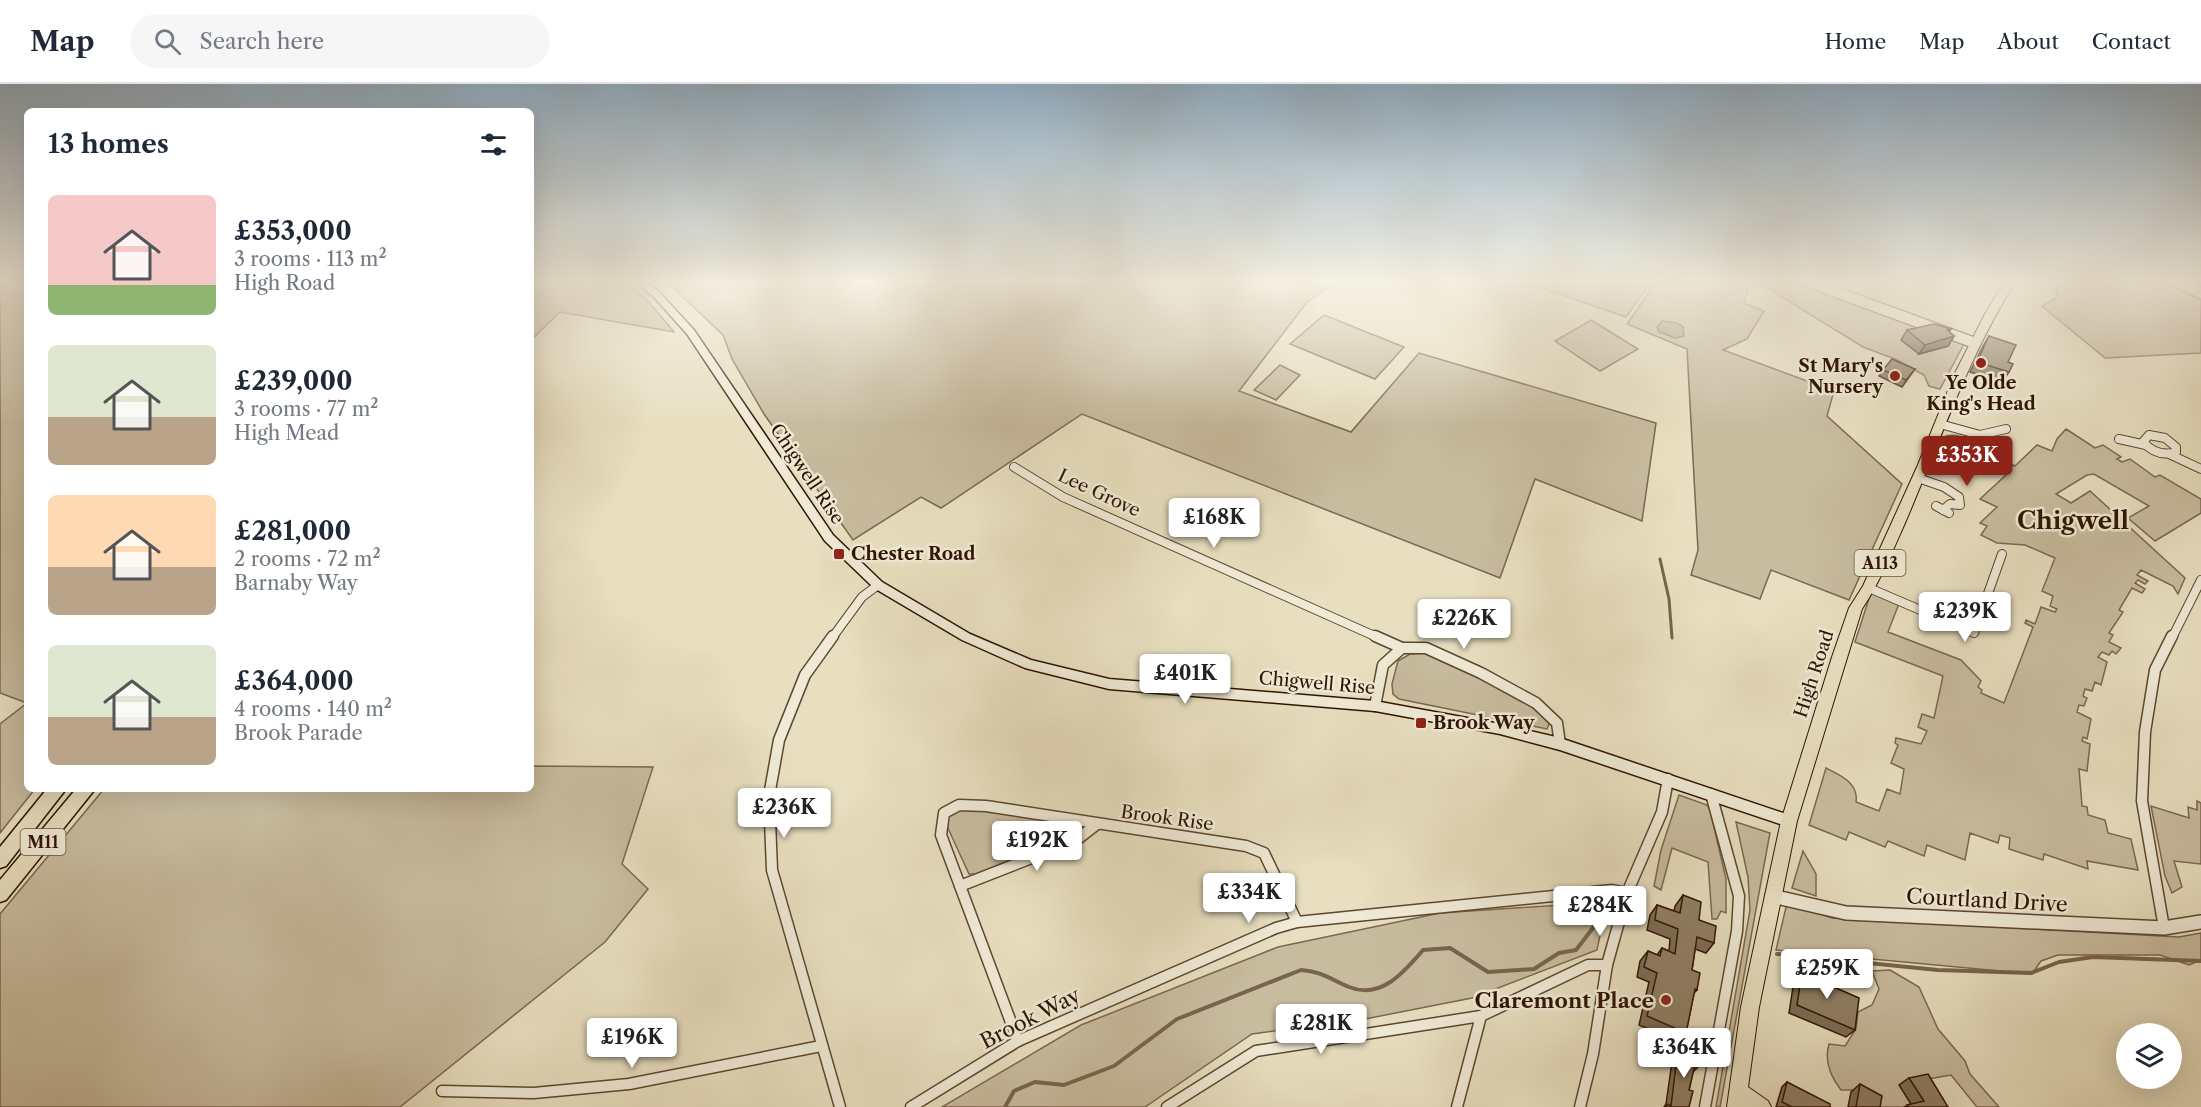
<!DOCTYPE html>
<html lang="en">
<head>
<meta charset="utf-8">
<style>
	body { margin:0; font-family:"Libre Caslon Text",serif; background:#f6f6f7; color:#1f2937; height:100vh; display:flex; flex-direction:column; font-size:22px; white-space:nowrap }
	* { box-sizing:border-box; margin:0 }
	p { font-size:20px; color:#747a83 }
	.icon { flex:none; width:33px; height:33px; fill:none; stroke:currentColor; stroke-width:2; stroke-linecap:round; stroke-linejoin:round }
	.map { position:relative; flex:1; overflow:hidden }
	.panel { position:absolute; left:24px; top:24px; width:510px; height:684px; display:flex; flex-direction:column; background:#fff; border-radius:9px; box-shadow:0 6px 24px #0002 }
	.panel>* { flex:none }
	.tools { position:absolute; left:2116px; top:939px; display:grid; gap:12px }
	.tools a { display:grid; place-items:center; width:66px; height:66px; border-radius:50%; background:#fff; box-shadow:0 6px 24px #0002; font-size:30px }
	.price { position:absolute; translate:-50% -51px; padding:0 14px; border-radius:6px; background:#fff; color:#222; font-size:20px; line-height:39px; filter:drop-shadow(0 2px 3px #0008) }
	.price::after { content:''; position:absolute; left:50%; top:36px; width:18px; height:14px; margin-left:-9px; background:inherit; clip-path:polygon(0 0,100% 0,50% 100%) }
	.price.on { background:#8f2418; color:#fff }
	ul { padding:0; list-style:none }
	li { display:flex; align-items:center; gap:18px; height:150px; padding:0 24px }
	li span { display:grid; place-items:center; flex:none; width:168px; height:120px; border-radius:9px; color:#555 }
	li>.icon { margin-inline-start:auto }
	span .icon { width:72px; height:72px; fill:#fffc; stroke-width:1 }
	li b { font-size:26px }
	h2 { display:flex; justify-content:space-between; align-items:center; height:72px; padding:0 24px; font-size:26px }
	header { display:flex; align-items:center; gap:36px; box-sizing:border-box; height:84px; padding:0 30px; background:#fff; border-bottom:2px solid #e0e1e3 }
	header strong { font-size:28px }
	nav { display:flex; gap:33px; margin-inline-start:auto; font-size:21px }
	.search { width:420px; height:54px; background:#f6f6f7; display:flex; align-items:center; gap:15px; box-sizing:border-box; padding:0 21px; border-radius:33px; color:#747a83; font-size:22px }
	.map>svg:first-child { display:block }
	.green { fill:#c8bc9f; stroke:#7b6850; stroke-width:1.5 }
	.water { fill:#a99a7f; stroke:#78644c; stroke-width:1.5 }
	.lines { fill:none; stroke-linecap:round; stroke-linejoin:round }
	.stream-far1 { stroke:#78644c; stroke-width:3 }
	.stream { stroke:#78644c; stroke-width:4 }
	.minor-far1-casing { stroke:#5c4730; stroke-width:10 }
	.minor-casing { stroke:#5c4730; stroke-width:13 }
	.tertiary-far1-casing { stroke:#5c4730; stroke-width:13 }
	.tertiary-casing { stroke:#5c4730; stroke-width:16 }
	.secondary-casing { stroke:#2e1400; stroke-width:3 }
	.primary-casing { stroke:#2e1400; stroke-width:2 }
	.motorway-casing { stroke:#2e1400; stroke-width:3 }
	.minor-far1 { stroke:#f0ead6; stroke-width:8 }
	.minor { stroke:#f0ead6; stroke-width:10 }
	.tertiary-far1 { stroke:#f0ead6; stroke-width:10 }
	.tertiary { stroke:#f0ead6; stroke-width:13 }
	.secondary { fill:#f0ead6; fill-rule:evenodd }
	.primary { fill:#e8dfc0; fill-rule:evenodd }
	.motorway { fill:#e8dfc0; fill-rule:evenodd }
	.wall { fill:#7b6c56; stroke:#2e1400; stroke-width:1.5 }
	.shaded-wall { fill:#645846; stroke:#2e1400; stroke-width:1.5 }
	.building { fill:#8f7e64; stroke:#2e1400; stroke-width:1.5 }
	.poi-dot { fill:#8f2418; stroke:#f0ead6; stroke-width:2 }
	.labels { text-anchor:middle; dominant-baseline:central; stroke-width:5; stroke-linejoin:round; paint-order:stroke }
	.shield { fill:#f0ead6; stroke:#685440; stroke-width:1.5 }
	.shield-label { font-size:16px; font-weight:bold; fill:#2e1400 }
	.poi-label { font-size:18px; font-weight:bold; fill:#2e1400; stroke:#f0ead6; text-anchor:start }
	.street-label { font-size:18px; fill:#2e1400; stroke:#f0ead6 }
	.near-street-label { font-size:21px; fill:#2e1400; stroke:#f0ead6 }
	.near-poi-label { font-size:21px; font-weight:bold; fill:#2e1400; stroke:#f0ead6; text-anchor:end }
	.district-label { font-size:24px; font-weight:bold; fill:#2e1400; stroke:#f0ead6 }
</style>
</head>
<body>
<header>
<strong>Map</strong>
<div class="search"><svg class="icon" aria-label="search" viewBox="0 0 24 24"><circle cx="10" cy="10" r="6"/><path d="M15 15l6 6"/></svg>Search here</div>
<nav><a>Home</a><a>Map</a><a>About</a><a>Contact</a></nav>
</header>
<div class="map">
<svg width="2201" height="1023" viewBox="0 0 2201 1023">
	<rect width="100%" height="100%" fill="#e8dfc0"/>
	<filter id="stains"><feTurbulence type="fractalNoise" baseFrequency=".00333" numOctaves="4"/><feColorMatrix values="0 0 0 0 .2 0 0 0 0 .09 0 0 0 0 .02 0 0 0 .5 -.17"/></filter>
	<radialGradient id="worn" r=".72"><stop offset=".6" stop-color="#630" stop-opacity="0"/><stop offset="1" stop-color="#630" stop-opacity=".3"/></radialGradient>
	<g class="green">
		<path d="M0 197H27V705H35L0 749V640L27 619 0 609Z"/>
		<path d="M531 197H625L648 217 674 248 560 228 531 256Z"/>
		<path d="M666 197H1338L1307 218 1239 307 1351 348 1419 269 1656 339 1642 437 1535 395 1500 494 1082 330 941 424 921 413 853 456 764 330 732 275 723 251Z"/>
		<path d="M1522 197H1652L1626 233Z"/>
		<path d="M1657 197H1750L1744 219 1764 227 1747 255 1723 266 1834 307 1827 332 1902 400 1849 516 1771 486 1760 515 1691 491 1698 466 1687 265 1627 240Z"/>
		<path d="M1756 197H1801L1964 260 1940 305 1929 302 1924 291 1895 275 1863 263Z"/>
		<path d="M2054 197H2169L2201 212V269L2105 274 2042 222 2056 214 2057 201Z"/>
		<path d="M1324 231 1404 263 1375 295 1290 260Z"/>
		<path d="M1591 236 1638 265 1600 287 1555 257Z"/>
		<path d="M1280 281 1300 291 1276 316 1254 306Z"/>
		<path d="M2066 345 2095 364 2103 361 2121 373 2117 375 2122 378 2130 375 2155 393 2160 391 2201 415V429L2155 457 2128 434 2149 422 2094 390 2087 391 2056 410 2071 419 2090 407 2185 494 2178 510 2173 502 2141 486 2137 491 2148 497 2145 500 2138 496 2135 499 2145 505 2142 509 2132 504 2119 526 2123 528 2109 549 2113 551 2109 558 2121 564 2116 570 2112 567 2109 571 2102 568 2098 573 2107 578 2101 601 2095 598 2092 607 2085 605 2083 612 2087 614 2084 622 2079 621 2077 628 2091 635 2087 655 2083 653 2082 657 2090 660 2087 687 2079 685 2082 722 2087 723 2088 731 2105 736 2108 749 2131 755 2138 786 2087 777 2088 785 2044 770 2043 776 2009 765 2010 754 2000 751 1998 759 1970 749 1965 776 1927 761 1924 772 1888 757 1885 763 1849 748 1846 756 1809 741 1826 684C1840 691 1859 699 1856 718L1879 727 1887 705 1900 710 1904 685 1891 679 1898 661 1895 659 1896 654 1921 660 1927 647 1918 643 1922 630 1934 634 1943 592 1855 558 1872 505 1900 517 1888 548 1961 576 1981 597 1978 603 1982 606 1981 609 2004 619 2033 543 2025 539 2026 536 2035 540 2041 523 2055 528 2057 525 2050 522 2053 512 2042 507 2055 474 2025 461 1997 459 1981 451 1987 442 1980 439 1997 423 1980 415 2006 391 2005 387 1947 356 1946 352C1968 346 1992 373 2015 382L2037 361 2052 367 2057 355Z"/>
		<path d="M1425 569C1469 587 1516 604 1550 638L1547 645 1399 615 1393 610 1392 600 1398 577 1410 570Z"/>
		<path d="M531 682 653 683 622 780 648 805 605 858 400 1023H0V830L104 705H531Z"/>
		<path d="M1679 711 1707 721 1710 726 1726 795V829L1721 827 1717 835H1712L1708 778 1672 764 1661 806 1654 802 1661 766Z"/>
		<path d="M2197 717 2201 719V780L2174 777 2182 803 2172 809 2165 792 2151 722 2189 734 2188 723 2197 726Z"/>
		<path d="M960 721 1075 737 1073 753 982 790H969L946 740 948 729Z"/>
		<path d="M1736 738 1770 749 1769 754 1720 1023H1716L1750 826 1748 793Z"/>
		<path d="M1803 767 1816 790V812L1792 804Z"/>
		<path d="M1607 818 1597 866 1472 914 1365 935 1252 950 1145 1023H942L1081 941 1278 863 1440 829Z"/>
		<path d="M1787 819 1832 834 2179 853 2201 849V876L2189 881 2160 871H2058L2041 877 2032 890 1776 866Z"/>
		<path d="M1890 886 1919 903 1938 945 1965 977 1970 990 1999 1023H1977L1951 991 1917 997 1913 1023H1876L1867 1006H1841C1830 992 1824 977 1829 960L1845 962 1856 945 1858 928 1872 921 1879 905 1872 887Z"/>
	</g>
	<path class="water" d="M1662 237 1677 239 1683 243 1684 252 1675 254 1659 248 1657 243Z"/>
	<g class="lines">
		<path class="stream-far1" d="M1660 475 1669 515 1672 554"/>
		<g class="stream">
			<path d="M1777 870 1938 886 2031 889 2059 878 2093 873 2201 877"/>
			<path d="M1005 1023 1014 1007 1035 998 1064 1001 1114 982 1177 935 1301 886C1321 887 1332 896 1349 903 1381 916 1404 888 1423 866L1450 864 1488 888 1534 885 1559 869 1576 866 1596 840"/>
		</g>
		<defs>
			<g id="minor-far1">
				<path d="M1940 340 1980 351 2006 345"/>
				<path d="M2149 351 2165 354 2176 363V368C2163 372 2152 368 2143 358Z"/>
				<path d="M2119 355 2146 361"/>
				<path d="M2169 370 2201 385"/>
				<path d="M1014 383 1063 413 1379 554"/>
				<path d="M1918 394 1944 403 1959 413 1960 421 1950 420 1943 426"/>
				<path d="M1936 422 1949 429"/>
				<path d="M1869 504 1974 549 2002 470"/>
				<path d="M832 554 862 513 878 501"/>
				<path d="M2172 554 2201 496"/>
			</g>
			<g id="minor">
				<path d="M833 552 805 591 779 656 769 712 772 786 840 1023"/>
				<path d="M1375 552 1402 564"/>
				<path d="M1375 622 1383 581 1402 564H1426L1481 589 1536 619 1557 639 1560 660"/>
				<path d="M960 802 1075 757 1097 740"/>
				<path d="M2164 844 2142 717 2145 648 2155 586 2172 552"/>
				<path d="M1018 957 941 751 944 729 959 721 986 722 1246 762 1264 769 1297 838"/>
				<path d="M442 1007 534 1009 629 1000 821 962"/>
				<path d="M911 1023 1018 957 1276 844 1297 838 1612 806 1627 809"/>
				<path d="M1167 1023 1256 967 1481 932"/>
				<path d="M1457 1023 1481 932 1588 881H1607"/>
				<path d="M1580 1023 1593 970 1607 881 1627 809 1662 728 1668 695"/>
				<path d="M1705 1023 1737 847 1739 812 1711 710"/>
			</g>
			<g id="tertiary-far1">
				<path d="M1806 197 1975 259"/>
				<path d="M2175 197 2201 209"/>
			</g>
			<path id="tertiary" d="M1772 812 1846 829 2164 844 2201 838"/>
			<path id="secondary" d="M634 197H645L659 208 694 246 833 451 882 498 970 550 1031 576 1109 595 1375 617 1500 640 1560 654 1789 731 1794 733 1796 737 1794 741 1789 743 1560 666 1500 650 1375 627 1109 605 1025 584 962 556 874 504 825 457 687 250 653 212Z"/>
			<path id="primary" d="M2005 197H2016C1968 272 1940 358 1905 439 1892 468 1880 498 1862 525L1797 737 1759 923 1748 1003 1768 1017 1771 1023H1727L1741 923 1781 737 1832 573 1849 524 1863 502 1917 383 1955 289 1986 228Z"/>
			<g id="motorway">
				<path d="M47 705H66L6 782 0 784V763Z"/>
				<path d="M76 705H95L6 816 0 818V796Z"/>
			</g>
		</defs>
		<use href="#minor-far1" class="minor-far1-casing"/>
		<use href="#minor" class="minor-casing"/>
		<use href="#tertiary-far1" class="tertiary-far1-casing"/>
		<use href="#tertiary" class="tertiary-casing"/>
		<use href="#secondary" class="secondary-casing"/>
		<use href="#primary" class="primary-casing"/>
		<use href="#motorway" class="motorway-casing"/>
		<use href="#minor-far1" class="minor-far1"/>
		<use href="#minor" class="minor"/>
		<use href="#tertiary-far1" class="tertiary-far1"/>
		<use href="#tertiary" class="tertiary"/>
		<use href="#secondary" class="secondary"/>
		<use href="#primary" class="primary"/>
		<use href="#motorway" class="motorway"/>
	</g>
	<g class="wall">
		<path d="M1907 246 1949 248 1954 252 1948 262 1919 270 1901 256Z"/>
		<path d="M1989 252 2008 278 2009 288 2002 298 1970 288 1983 262Z"/>
		<path d="M1915 285 1902 303 1879 292 1883 286Z"/>
		<path d="M1683 811 1714 859 1706 869 1695 865 1692 886 1697 906 1694 909 1686 949 1678 958 1639 941 1649 898 1637 893 1640 877 1648 867 1657 871 1662 864 1669 867 1670 855 1647 846 1650 831 1657 821 1674 827 1675 822Z"/>
		<path d="M1803 882 1820 897 1855 946 1846 953 1789 929 1795 890Z"/>
		<path d="M1684 964 1699 982 1693 988 1689 1006V1023H1664L1666 1020 1672 978 1678 973 1679 969Z"/>
		<path d="M1909 994 1948 1023H1904L1911 1020 1899 1001Z"/>
		<path d="M1787 998 1830 1023H1776L1782 1003Z"/>
		<path d="M1860 1000 1880 1023H1848L1851 1008Z"/>
	</g>
	<path class="shaded-wall" d="M1951 245 1945 255 1954 252 1948 262 1919 270 1925 261 1947 246Z"/>
	<g class="building">
		<path d="M1934 240 1951 245 1947 246 1954 252 1925 261 1907 246Z"/>
		<path d="M1989 252 2016 261 2008 278 2013 280 2009 288 1977 278Z"/>
		<path d="M1892 275 1915 285 1906 296 1883 286Z"/>
		<path d="M1683 811 1701 818 1699 836 1716 842 1714 859 1697 853 1692 886 1700 889 1697 906 1695 905 1686 949 1647 932 1657 889 1644 883 1648 867 1660 872 1662 864 1675 870 1678 845 1655 836 1657 821 1680 829Z"/>
		<path d="M1803 882 1821 890 1820 897 1859 914 1855 946 1797 921Z"/>
		<path d="M1684 964 1701 972 1699 982 1695 980 1689 1006 1693 1007 1689 1023H1666L1667 1020 1671 1022 1677 973 1682 975Z"/>
		<path d="M1928 990 1948 1023H1909L1907 1021 1924 1017 1909 994Z"/>
		<path d="M1787 998 1830 1020V1023H1792L1782 1018Z"/>
		<path d="M1860 1000 1882 1012 1880 1023H1856Z"/>
	</g>
	<linearGradient id="sky" x2="0" y2="1"><stop stop-color="#8faabe"/><stop offset="0.58" stop-color="#f5f1e3"/><stop offset="1" stop-color="#f5f1e3" stop-opacity="0"/></linearGradient>
	<rect width="2201" height="341" fill="url(#sky)"/>
	<g class="poi-dot">
		<circle cx="1981" cy="279" r="6"/>
		<circle cx="1895" cy="292" r="6"/>
		<rect x="833" y="464" width="12" height="12" rx="3"/>
		<rect x="1415" y="633" width="12" height="12" rx="3"/>
		<circle cx="1666" cy="916" r="6"/>
	</g>
	<g class="labels">
		<g class="shield">
			<rect x="1854.5" y="466" width="51" height="26" rx="4.5"/>
			<rect x="20.5" y="745" width="45" height="26" rx="4.5"/>
		</g>
		<g class="shield-label">
			<text x="1880" y="479">A113</text>
			<text x="43" y="758">M11</text>
		</g>
		<g class="poi-label">
			<text x="1883" y="282" text-anchor="end">St Mary's<tspan x="1883" dy="21">Nursery</tspan></text>
			<text x="1981" y="299" text-anchor="middle">Ye Olde<tspan x="1981" dy="21">King's Head</tspan></text>
			<text x="851" y="470">Chester Road</text>
			<text x="1433" y="639">Brook Way</text>
		</g>
		<g class="street-label">
			<text transform="translate(807 390) rotate(56)">Chigwell Rise</text>
			<text transform="translate(1099 409) rotate(25)">Lee Grove</text>
			<text transform="translate(1814 590) rotate(-72)">High Road</text>
			<text transform="translate(1317 599) rotate(5)">Chigwell Rise</text>
			<text transform="translate(1167 734) rotate(8)">Brook Rise</text>
		</g>
		<g class="near-street-label">
			<text transform="translate(1987 816) rotate(3)">Courtland Drive</text>
			<text transform="translate(1030 934) rotate(-27)">Brook Way</text>
		</g>
		<g class="near-poi-label">
			<text x="1654" y="916">Claremont Place</text>
		</g>
		<g class="district-label">
			<text x="2073" y="436">Chigwell</text>
		</g>
	</g>
	<rect width="100%" height="100%" filter="url(#stains)"/>
	<rect width="100%" height="100%" fill="url(#worn)"/>
</svg>
<div class="tools">
<a><svg class="icon" aria-label="layers" viewBox="0 0 24 24"><path d="M12 4l9 5-9 5-9-5zM3 14l9 5 9-5"/></svg></a>
</div>
<b class="price on" style="left:1967px;top:403px">£353K</b>
<b class="price" style="left:1214px;top:465px">£168K</b>
<b class="price" style="left:1965px;top:559px">£239K</b>
<b class="price" style="left:1464px;top:566px">£226K</b>
<b class="price" style="left:1185px;top:621px">£401K</b>
<b class="price" style="left:784px;top:755px">£236K</b>
<b class="price" style="left:1037px;top:788px">£192K</b>
<b class="price" style="left:1249px;top:840px">£334K</b>
<b class="price" style="left:1600px;top:853px">£284K</b>
<b class="price" style="left:1827px;top:916px">£259K</b>
<b class="price" style="left:1321px;top:971px">£281K</b>
<b class="price" style="left:632px;top:985px">£196K</b>
<b class="price" style="left:1684px;top:995px">£364K</b>
<section class="panel">
<h2>13 homes<svg class="icon" aria-label="filters" viewBox="0 0 24 24"><path d="M4 7h16M4 17h16"/><circle cx="9" cy="7" r="2"/><circle cx="15" cy="17" r="2"/></svg></h2>
<ul>
<li><span style="background:linear-gradient(#f6c9c9 75%,#8fb573 0)"><svg class="icon" aria-label="home" viewBox="0 0 24 24"><path d="M3 11l9-7 9 7M6 9v11h12V9"/></svg></span><div><b>£353,000</b><p>3 rooms · 113 m²</p><p>High Road</p></div></li>
<li><span style="background:linear-gradient(#dfe7d0 60%,#b9a48a 0)"><svg class="icon" aria-label="home" viewBox="0 0 24 24"><path d="M3 11l9-7 9 7M6 9v11h12V9"/></svg></span><div><b>£239,000</b><p>3 rooms · 77 m²</p><p>High Mead</p></div></li>
<li><span style="background:linear-gradient(#ffd9b3 60%,#b9a48a 0)"><svg class="icon" aria-label="home" viewBox="0 0 24 24"><path d="M3 11l9-7 9 7M6 9v11h12V9"/></svg></span><div><b>£281,000</b><p>2 rooms · 72 m²</p><p>Barnaby Way</p></div></li>
<li><span style="background:linear-gradient(#dfe7d0 60%,#b9a48a 0)"><svg class="icon" aria-label="home" viewBox="0 0 24 24"><path d="M3 11l9-7 9 7M6 9v11h12V9"/></svg></span><div><b>£364,000</b><p>4 rooms · 140 m²</p><p>Brook Parade</p></div></li>
</ul>
</section>
</div>
</body>
</html>
